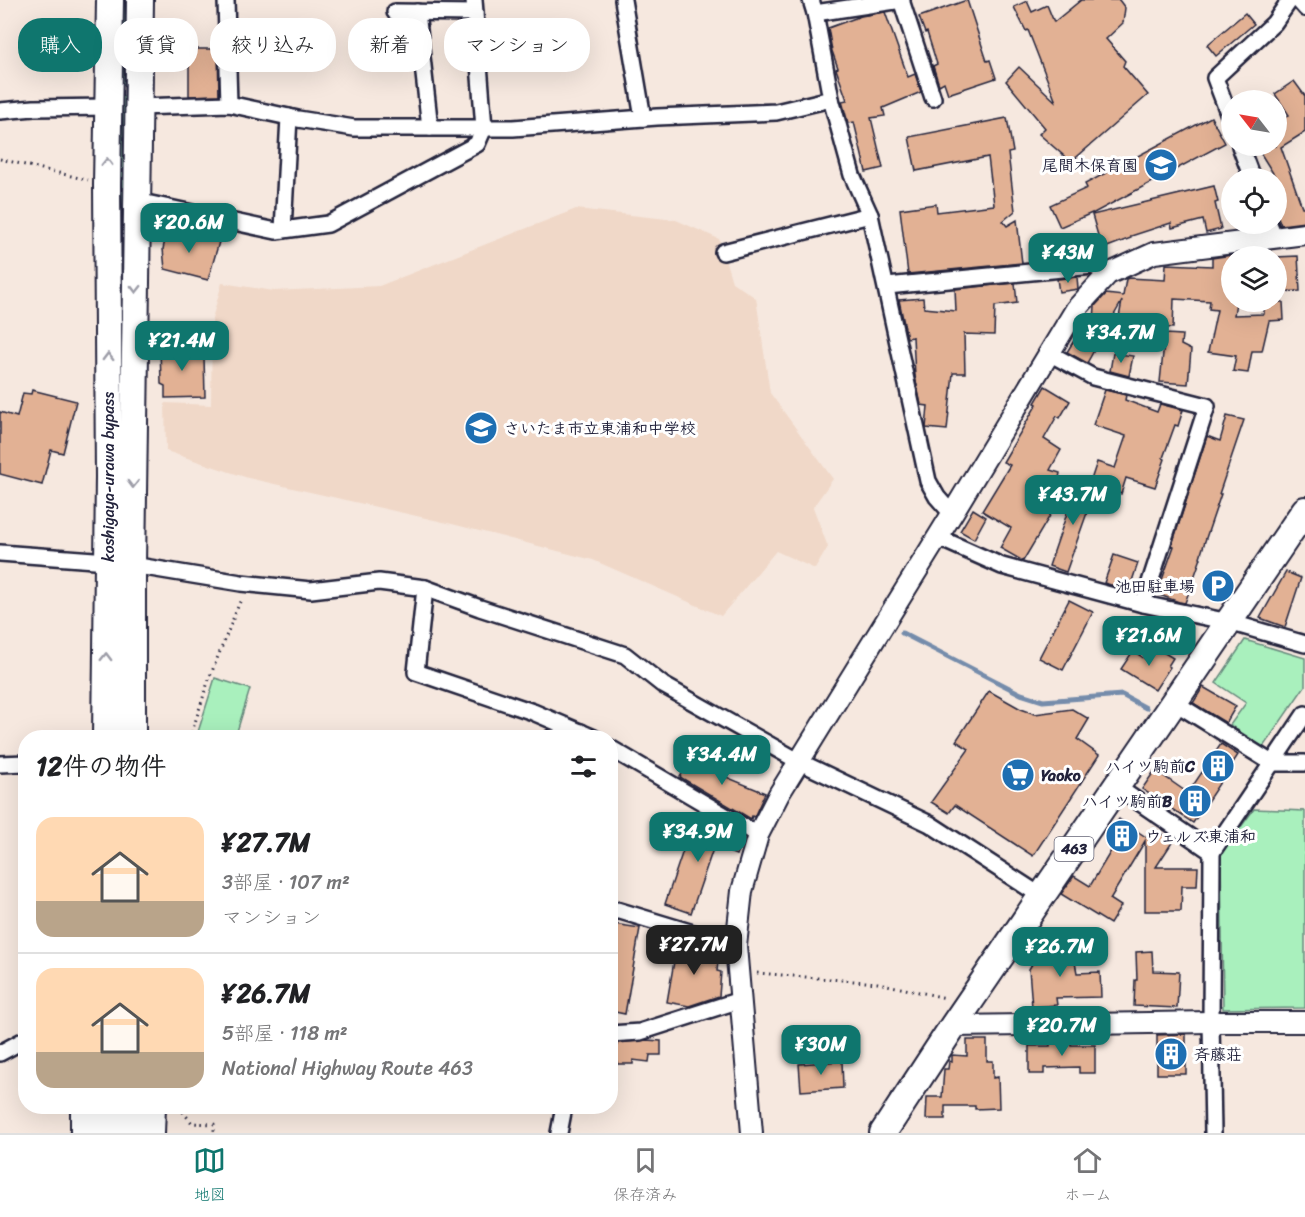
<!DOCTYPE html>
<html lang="ja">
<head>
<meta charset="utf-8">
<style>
	body { margin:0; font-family:Sriracha,"Klee One",sans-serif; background:#f2f2f2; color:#202124; height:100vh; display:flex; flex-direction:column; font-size:22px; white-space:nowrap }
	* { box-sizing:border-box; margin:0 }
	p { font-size:20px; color:#757577 }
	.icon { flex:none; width:33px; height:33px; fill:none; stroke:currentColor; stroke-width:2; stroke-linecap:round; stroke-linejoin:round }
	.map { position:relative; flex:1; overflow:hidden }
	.drawer { position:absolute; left:18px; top:730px; width:600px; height:384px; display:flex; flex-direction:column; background:#fff; border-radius:24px; box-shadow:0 6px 24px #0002 }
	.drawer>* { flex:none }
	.guide { position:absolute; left:18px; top:18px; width:600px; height:54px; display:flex; gap:12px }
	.needle { width:39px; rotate:301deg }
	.buttons { position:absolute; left:1221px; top:90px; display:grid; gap:12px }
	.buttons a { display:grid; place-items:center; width:66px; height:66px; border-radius:50%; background:#fff; box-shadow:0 6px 24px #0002; font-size:30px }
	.price { position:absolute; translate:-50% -51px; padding:0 14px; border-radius:12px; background:#0f766e; color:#fff; font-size:20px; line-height:39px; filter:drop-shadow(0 2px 3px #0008) }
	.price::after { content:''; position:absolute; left:50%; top:36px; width:18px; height:14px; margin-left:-9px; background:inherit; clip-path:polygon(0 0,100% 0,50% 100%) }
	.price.selected { background:#222; color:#fff }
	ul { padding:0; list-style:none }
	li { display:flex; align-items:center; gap:18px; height:150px; padding:0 18px }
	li+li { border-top:2px solid #e0e0e0 }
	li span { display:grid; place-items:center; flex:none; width:168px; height:120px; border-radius:18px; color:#555 }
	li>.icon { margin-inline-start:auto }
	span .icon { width:72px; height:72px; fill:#fffc; stroke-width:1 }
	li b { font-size:26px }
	h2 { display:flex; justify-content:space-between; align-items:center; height:72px; padding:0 18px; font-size:26px }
	.tag { padding:0 21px; border-radius:24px; background:#fff; box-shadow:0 6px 24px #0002; font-size:21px; line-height:54px }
	.tag.selected { background:#0f766e; color:#fff }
	.tabs { display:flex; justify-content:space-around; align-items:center; height:84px; border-top:2px solid #e0e0e0; background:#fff; font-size:16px; color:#757577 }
	.tabs a { display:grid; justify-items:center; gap:3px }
	.tabs .selected { color:#0f766e }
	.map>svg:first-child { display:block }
	.built { fill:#f0d8c8 }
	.green { fill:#a9f0bd; stroke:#66897c; stroke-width:1.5 }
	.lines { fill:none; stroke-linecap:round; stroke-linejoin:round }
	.stream { stroke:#758cab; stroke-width:5 }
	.building { fill:#e2b194; stroke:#22223b; stroke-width:1.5 }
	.pedestrian-casing { stroke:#22223b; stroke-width:16 }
	.minor-casing { stroke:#22223b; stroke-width:20 }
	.tertiary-casing { stroke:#22223b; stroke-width:24 }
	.trunk-casing { stroke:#22223b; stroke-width:30 }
	.path { stroke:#22223b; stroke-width:3; stroke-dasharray:1.5 4.5; stroke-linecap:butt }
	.pedestrian { stroke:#fff; stroke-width:12 }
	.minor { stroke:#fff; stroke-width:15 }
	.tertiary { stroke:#fff; stroke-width:20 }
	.trunk { stroke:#fff; stroke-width:26 }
	.oneway { stroke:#9c9ca7 }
	.labels { text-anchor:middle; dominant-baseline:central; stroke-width:6; stroke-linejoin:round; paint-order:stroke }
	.shield { fill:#fff; stroke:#646476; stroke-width:1.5 }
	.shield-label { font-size:15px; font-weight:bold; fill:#22223b }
	.poi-label { font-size:16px; font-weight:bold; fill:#22223b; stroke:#fff; text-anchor:end }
	.street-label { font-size:16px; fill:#22223b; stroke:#fff }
</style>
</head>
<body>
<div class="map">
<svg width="1305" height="1133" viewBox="0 0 1305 1133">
	<rect width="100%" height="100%" fill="#f6e8df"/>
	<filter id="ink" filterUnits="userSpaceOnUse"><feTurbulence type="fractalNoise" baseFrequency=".0167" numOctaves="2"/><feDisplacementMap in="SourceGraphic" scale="12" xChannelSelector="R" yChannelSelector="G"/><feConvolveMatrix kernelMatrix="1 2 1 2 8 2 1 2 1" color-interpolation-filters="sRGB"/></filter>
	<g filter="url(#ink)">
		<path class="built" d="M576 209 676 220 719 239 732 282 756 298 770 393 833 479 813 507 828 547 815 569 776 551 721 616 593 560 452 524 248 478 166 451 165 403 211 405 212 319 222 283 274 291 379 286Z"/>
		<g class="green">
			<rect x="118" y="0" width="10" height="84"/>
			<path d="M117 96H127L126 239 121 428Z"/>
			<path d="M1245 640 1305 658V686L1263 747 1230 725 1246 703 1216 683Z"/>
			<path d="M215 678 250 689 235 738H217L198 732Z"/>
			<path d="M1254 809 1305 811V1008L1223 1009 1221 854Z"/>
		</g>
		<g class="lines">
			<path class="stream" d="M902 633 1021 694 1043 701 1122 695 1146 708"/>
		</g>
		<g class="building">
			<path d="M967 0 987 61 990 60 996 78 948 94 944 82 939 85 933 66 937 64 927 32 925 33 919 17Z"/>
			<path d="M1081 0H1119L1125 8 1123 23 1106 39 1125 61 1123 66 1148 95 1071 162 1039 134 1045 128 1006 81 1019 67 1056 102 1028 30 1026 31 1014 7 1027 1 1032 12 1047 5 1054 22Z"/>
			<path d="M885 12 908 77 915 74 921 92 883 108 885 116 871 118 883 168 866 172 854 122 848 123 842 101 847 100 836 69 838 68 832 51 828 28 861 16Z"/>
			<path d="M1245 13 1254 24 1216 56 1207 45Z"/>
			<path d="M189 49H218L219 95 189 96Z"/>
			<path d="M1294 81 1305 96V132L1281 147 1302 207H1305V222L1281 225 1276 212V178L1256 146H1276V123L1289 115 1275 94Z"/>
			<path d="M1211 117 1225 143 1092 214V213L1060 227 1050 205 1087 188 1085 184Z"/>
			<path d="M1007 118 1013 152 1008 153 1015 211 1003 221 1007 226 1017 220 1022 263 908 274 900 209 936 204 937 212 994 205 988 157 916 171 909 137Z"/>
			<path d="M1214 186 1218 202 1215 203 1221 229 1206 233 1203 220 1172 228 1171 223 1131 236V238L1102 249 1092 215Z"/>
			<path d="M176 230 219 242 208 280 165 269 163 249 167 231Z"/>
			<path d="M1232 255V302H1236L1234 315 1264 314V302H1283L1284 320 1269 321 1262 351H1252L1248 373 1233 371 1236 356 1208 352 1217 310 1209 309 1210 301 1174 299 1173 328 1135 326 1136 324 1118 323 1122 301 1110 322 1094 321 1095 306 1106 294 1123 296 1126 279 1129 278 1165 280 1166 264 1212 266V258Z"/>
			<path d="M1298 256 1300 291 1277 292 1276 257Z"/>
			<path d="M1077 277 1078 289 1059 292 1057 279Z"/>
			<path d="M1015 283 1017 303 995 306 994 335 964 334 965 373H953L947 430 926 428 928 406 921 405 915 376 913 337 907 338 899 300 923 298 924 308 956 311 955 289Z"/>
			<path d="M1079 332 1098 343 1087 363 1067 352Z"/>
			<path d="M1165 334 1182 335 1181 345 1191 350 1188 384 1160 382Z"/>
			<path d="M189 344V357H204L205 397 165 398V386L161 384 160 345Z"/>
			<path d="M1113 353 1133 356 1129 376 1110 371Z"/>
			<path d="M1045 386 1070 401 1060 418 1057 416 1044 439 1061 450 1050 470 1060 473 1059 478 1070 482 1023 561 1000 548 1011 528 982 511 1010 465 1003 462 1037 404 1035 403Z"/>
			<path d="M32 390 76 401 63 453 51 450 42 485 0 474V412L17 417 23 393 31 394Z"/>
			<path d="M1105 390 1126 395 1125 400 1157 412 1160 404 1183 410 1178 426 1175 425 1163 458 1165 459 1155 487 1126 478 1121 494 1090 483 1097 462 1115 468 1126 436 1093 425Z"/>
			<path d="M1227 416 1244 420 1219 494H1221L1205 541 1200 557 1201 558 1185 603 1179 602 1157 594 1174 546 1172 545 1207 436 1220 441Z"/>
			<path d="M1077 484 1099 492 1092 512 1088 510 1066 572 1049 566Z"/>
			<path d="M973 509 986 517 974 539 960 531Z"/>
			<path d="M1114 555 1138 563 1129 590 1104 583Z"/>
			<path d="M1286 572 1301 578 1285 627 1260 618Z"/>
			<path d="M1069 600 1093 612 1063 670 1039 658Z"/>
			<path d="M1153 646 1173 658 1168 666 1170 667 1155 690 1121 669 1133 651 1145 659Z"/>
			<path d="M1203 687 1236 706 1226 723 1193 703Z"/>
			<path d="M989 691 1021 709 1035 714 1072 709 1089 719 1077 739 1099 755 1033 856 955 805 949 813 931 802 969 749 956 741Z"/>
			<path d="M1221 744 1238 755 1193 823 1142 789 1155 770 1188 793Z"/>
			<path d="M696 752 728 774 726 777 765 793 754 817 752 816 751 819 680 777Z"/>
			<path d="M1119 819 1146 837 1153 828 1173 841 1156 867H1198L1197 886H1182L1181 911H1145V841L1110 899 1121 906 1110 924 1061 894 1074 876 1090 886 1114 846 1105 840Z"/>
			<path d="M693 821 743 838 736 855 714 846 691 913 665 904Z"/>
			<path d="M614 924 640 928 625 1014 610 1011V944Z"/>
			<path d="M1047 939 1074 957 1077 973 1100 972 1101 997 1056 998 1057 1005 1032 1007 1029 969Z"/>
			<path d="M677 944 719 951 717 971 721 972 719 996 689 1006 667 1002Z"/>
			<path d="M1152 951 1153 971 1179 972 1177 1008 1134 1006 1135 980H1137L1136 952Z"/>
			<path d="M1186 1034V1074H1157V1035Z"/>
			<path d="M646 1040 661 1041V1055H650L649 1062 633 1060V1064H617V1043Z"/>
			<path d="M967 1040H987V1061H993V1078L998 1077 999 1108 975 1109V1106H945V1119H926L927 1097H942L944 1069H948L949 1061 952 1062V1055L967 1056Z"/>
			<path d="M1050 1041H1071V1045H1095V1073H1079V1067L1044 1068V1074H1029V1046H1050Z"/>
			<path d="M842 1061 843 1088 801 1091 799 1064Z"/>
		</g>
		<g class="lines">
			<defs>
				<path id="pedestrian" d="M1296 0 1305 10"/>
				<g id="minor">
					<path d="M226 0 229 104"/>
					<path d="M623 0 643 118"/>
					<path d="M811 0 815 13 831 99 852 175 870 215 928 481 937 497 952 514"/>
					<path d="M901 0 933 98"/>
					<path d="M395 12 475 13"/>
					<path d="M417 12 430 128"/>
					<path d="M815 13 902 0"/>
					<path d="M139 107 229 104 298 119 354 128H513L657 117 776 112 831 99"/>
					<path d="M0 111 34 108 109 107"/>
					<path d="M1232 123 1215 78 1274 23 1290 0"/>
					<path d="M1240 146 1252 178"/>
					<path d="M137 201 276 231 328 224 477 144 484 128 474 0"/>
					<path d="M1269 224 1275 238"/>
					<path d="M283 230 289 117"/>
					<path d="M723 252 870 215"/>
					<path d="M887 286 1093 266 1108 274"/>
					<path d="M1049 353 1093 377 1207 406 1143 604"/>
					<path d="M937 537 1002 566 1143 604 1229 622 1305 644"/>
					<path d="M0 553 108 561 241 583 311 590 379 582 425 588 480 608 625 655 663 685 800 762 930 824 1041 896"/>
					<path d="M425 588 416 672 533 712 594 738"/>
					<path d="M1174 702 1272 763H1305"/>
					<path d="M551 738 581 732"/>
					<path d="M610 748 758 835"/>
					<path d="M0 764 26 763"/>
					<path d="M1117 787 1212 852 1211 1022 1213 1133"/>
					<path d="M1212 852 1305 714"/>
					<path d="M610 914 617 910 736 946"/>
					<path d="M610 1034 640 1032 740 1000"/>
					<path d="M0 1053 26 1039"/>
					<path d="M559 1133 564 1107"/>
				</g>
				<g id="tertiary">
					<path d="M953 1026 1211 1022H1305"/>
					<path d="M752 1133 736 946 742 891 758 835 779 794 952 514 1076 309 1108 274 1154 253 1305 234"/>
				</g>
				<g id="trunk">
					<path d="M106 738 109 477 107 185 110 0"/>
					<path d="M132 738V565L140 0"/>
					<path d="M84 1133V1107"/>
					<path d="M105 1133V1107"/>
					<path d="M129 1133V1107"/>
					<path d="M151 1133 152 1107"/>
					<path d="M883 1133 953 1026 1305 510"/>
				</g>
			</defs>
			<use href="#pedestrian" class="pedestrian-casing"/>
			<use href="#minor" class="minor-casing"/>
			<use href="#tertiary" class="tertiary-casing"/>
			<use href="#trunk" class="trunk-casing"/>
			<g class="path">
				<path d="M0 159 88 180"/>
				<path d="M190 738 209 679 241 599"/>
				<path d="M757 973 878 983 946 998"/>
				<path d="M179 1107 192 1123 214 1124V1133"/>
			</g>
			<use href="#pedestrian" class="pedestrian"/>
			<use href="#minor" class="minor"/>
			<use href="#tertiary" class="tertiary"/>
			<use href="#trunk" class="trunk"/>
		</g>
		<defs><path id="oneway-chevron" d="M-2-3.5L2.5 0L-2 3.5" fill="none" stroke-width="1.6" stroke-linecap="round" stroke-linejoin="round" transform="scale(1.5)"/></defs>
		<g class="oneway">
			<use href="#oneway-chevron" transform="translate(107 162) rotate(-89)"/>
			<use href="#oneway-chevron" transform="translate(136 289) rotate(91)"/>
			<use href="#oneway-chevron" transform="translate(108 357) rotate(-91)"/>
			<use href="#oneway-chevron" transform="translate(133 484) rotate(91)"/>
			<use href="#oneway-chevron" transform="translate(106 657) rotate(-89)"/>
		</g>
	</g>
	<defs>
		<symbol id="school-disc" viewBox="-11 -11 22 22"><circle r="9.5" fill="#1f6fb2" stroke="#fff"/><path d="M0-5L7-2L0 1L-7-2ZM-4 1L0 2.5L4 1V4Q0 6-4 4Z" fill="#fff"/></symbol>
		<symbol id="parking-disc" viewBox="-11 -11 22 22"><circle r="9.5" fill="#1f6fb2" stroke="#fff"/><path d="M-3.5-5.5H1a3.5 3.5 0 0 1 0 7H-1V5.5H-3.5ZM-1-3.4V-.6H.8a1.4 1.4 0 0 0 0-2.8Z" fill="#fff"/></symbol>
		<symbol id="building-disc" viewBox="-11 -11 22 22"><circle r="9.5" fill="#1f6fb2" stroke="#fff"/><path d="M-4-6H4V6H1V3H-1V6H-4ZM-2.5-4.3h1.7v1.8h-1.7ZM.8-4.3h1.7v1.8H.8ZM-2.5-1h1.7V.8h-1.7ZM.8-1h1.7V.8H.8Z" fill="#fff"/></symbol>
		<symbol id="supermarket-disc" viewBox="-11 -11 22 22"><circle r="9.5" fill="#1f6fb2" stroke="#fff"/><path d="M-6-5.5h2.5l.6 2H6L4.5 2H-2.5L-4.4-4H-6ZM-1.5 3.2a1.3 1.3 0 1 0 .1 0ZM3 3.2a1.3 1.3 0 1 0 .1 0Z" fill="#fff"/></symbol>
	</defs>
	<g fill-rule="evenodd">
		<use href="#school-disc" x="1142" y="146" width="38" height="38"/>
		<use href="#school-disc" x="462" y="409" width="38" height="38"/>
		<use href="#parking-disc" x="1199" y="567" width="38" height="38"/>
		<use href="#building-disc" x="1199" y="747" width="38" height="38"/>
		<use href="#supermarket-disc" x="999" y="756" width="38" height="38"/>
		<use href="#building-disc" x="1176" y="782" width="38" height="38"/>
		<use href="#building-disc" x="1103" y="817" width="38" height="38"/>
		<use href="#building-disc" x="1152" y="1035" width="38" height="38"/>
	</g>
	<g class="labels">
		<rect class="shield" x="1054.5" y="837" width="39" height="24" rx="4.5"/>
		<g class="shield-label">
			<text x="1074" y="849">463</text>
		</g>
		<g class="poi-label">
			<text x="1138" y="165">尾間木保育園</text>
			<text x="504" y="428" text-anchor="start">さいたま市立東浦和中学校</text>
			<text x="1195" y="586">池田駐車場</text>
			<text x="1195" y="766">ハイツ駒前C</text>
			<text x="1041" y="775" text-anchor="start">Yaoko</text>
			<text x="1172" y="801">ハイツ駒前B</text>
			<text x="1145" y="836" text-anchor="start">ウェルズ東浦和</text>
			<text x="1194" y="1054" text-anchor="start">斉藤荘</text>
		</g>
		<g class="street-label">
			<text transform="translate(108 477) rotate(-90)">koshigaya-urawa bypass</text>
		</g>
	</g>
</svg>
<div class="buttons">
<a><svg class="needle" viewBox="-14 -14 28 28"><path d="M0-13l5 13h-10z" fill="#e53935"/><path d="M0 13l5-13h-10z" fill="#757577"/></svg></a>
<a><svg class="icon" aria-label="locate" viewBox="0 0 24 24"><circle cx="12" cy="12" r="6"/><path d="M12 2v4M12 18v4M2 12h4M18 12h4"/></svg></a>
<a><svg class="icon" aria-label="layers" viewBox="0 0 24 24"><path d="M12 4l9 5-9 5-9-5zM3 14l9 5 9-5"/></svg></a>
</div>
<b class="price" style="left:189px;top:254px">¥20.6M</b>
<b class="price" style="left:1068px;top:284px">¥43M</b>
<b class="price" style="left:1121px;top:364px">¥34.7M</b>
<b class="price" style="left:182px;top:372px">¥21.4M</b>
<b class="price" style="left:1073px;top:526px">¥43.7M</b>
<b class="price" style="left:1149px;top:667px">¥21.6M</b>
<b class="price" style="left:722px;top:786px">¥34.4M</b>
<b class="price" style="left:698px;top:863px">¥34.9M</b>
<b class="price selected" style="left:694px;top:976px">¥27.7M</b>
<b class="price" style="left:1060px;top:978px">¥26.7M</b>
<b class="price" style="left:1062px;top:1057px">¥20.7M</b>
<b class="price" style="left:821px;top:1076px">¥30M</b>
<div class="guide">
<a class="tag selected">購入</a>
<a class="tag">賃貸</a>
<a class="tag">絞り込み</a>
<a class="tag">新着</a>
<a class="tag">マンション</a>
</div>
<section class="drawer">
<h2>12件の物件<svg class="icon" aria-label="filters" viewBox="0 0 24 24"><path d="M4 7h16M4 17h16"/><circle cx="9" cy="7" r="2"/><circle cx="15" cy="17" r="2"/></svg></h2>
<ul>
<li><span style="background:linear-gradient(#ffd9b3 70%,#b9a48a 0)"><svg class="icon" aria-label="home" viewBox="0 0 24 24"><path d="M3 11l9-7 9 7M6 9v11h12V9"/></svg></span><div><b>¥27.7M</b><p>3部屋 · 107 m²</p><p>マンション</p></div></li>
<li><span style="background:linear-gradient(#ffd9b3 70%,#b9a48a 0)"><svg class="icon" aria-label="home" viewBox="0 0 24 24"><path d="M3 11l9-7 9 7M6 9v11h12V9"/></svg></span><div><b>¥26.7M</b><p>5部屋 · 118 m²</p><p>National Highway Route 463</p></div></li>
</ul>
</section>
</div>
<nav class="tabs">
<a class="selected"><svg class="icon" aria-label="map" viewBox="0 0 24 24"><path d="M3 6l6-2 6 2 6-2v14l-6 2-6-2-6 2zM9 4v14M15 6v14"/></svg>地図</a>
<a><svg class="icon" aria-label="saved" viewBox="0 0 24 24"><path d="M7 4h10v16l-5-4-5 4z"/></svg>保存済み</a>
<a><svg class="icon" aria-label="home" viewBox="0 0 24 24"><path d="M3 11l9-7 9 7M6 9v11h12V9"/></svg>ホーム</a>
</nav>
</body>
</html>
